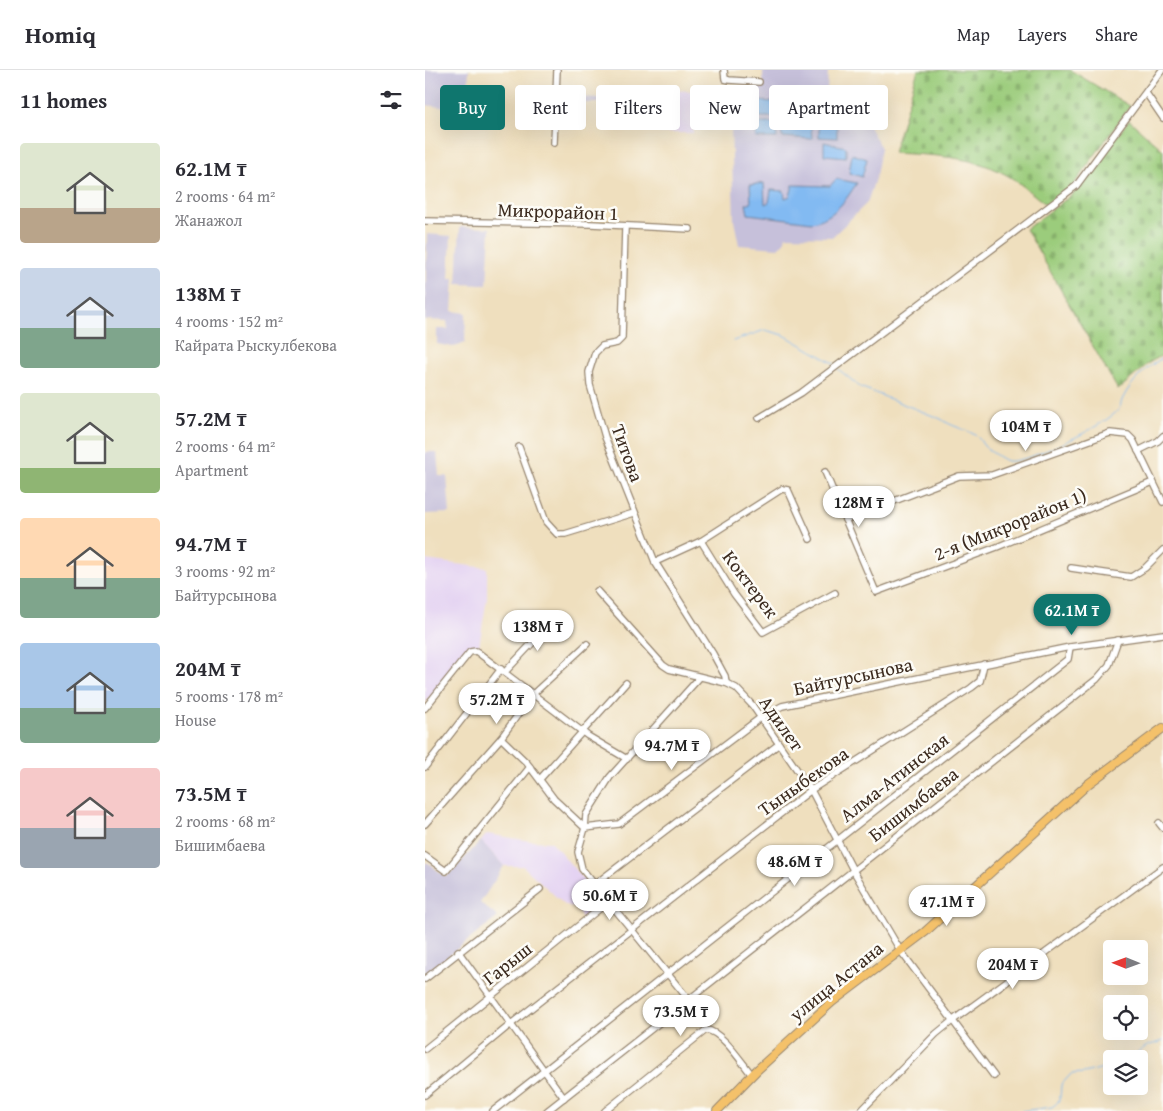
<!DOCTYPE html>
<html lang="en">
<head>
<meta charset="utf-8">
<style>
	body { margin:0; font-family:"Gentium Book Plus",serif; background:#f2f2f3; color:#2b2b33; height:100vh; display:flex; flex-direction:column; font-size:19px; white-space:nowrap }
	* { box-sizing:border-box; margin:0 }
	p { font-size:16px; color:#7c7c81 }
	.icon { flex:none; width:28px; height:28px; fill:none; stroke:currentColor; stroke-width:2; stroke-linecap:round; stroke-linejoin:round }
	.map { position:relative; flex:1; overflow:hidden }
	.drawer { display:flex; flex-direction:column; background:#fff; width:425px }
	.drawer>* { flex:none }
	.guide { position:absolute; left:15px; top:15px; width:475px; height:45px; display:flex; gap:10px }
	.needle { width:32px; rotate:271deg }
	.fabs { position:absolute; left:678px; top:870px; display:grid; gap:10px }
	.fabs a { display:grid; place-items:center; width:45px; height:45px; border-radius:5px; background:#fff; box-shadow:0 5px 20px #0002; font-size:25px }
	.price { position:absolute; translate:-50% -42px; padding:0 11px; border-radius:18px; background:#fff; color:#222; font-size:16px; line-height:32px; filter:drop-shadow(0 1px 2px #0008) }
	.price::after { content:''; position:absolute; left:50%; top:30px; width:15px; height:11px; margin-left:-8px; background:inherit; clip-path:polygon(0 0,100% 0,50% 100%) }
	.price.current { background:#0f766e; color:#fff }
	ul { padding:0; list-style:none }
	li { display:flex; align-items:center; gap:15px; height:125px; padding:0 20px }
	li span { display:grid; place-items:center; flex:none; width:140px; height:100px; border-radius:5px; color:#555 }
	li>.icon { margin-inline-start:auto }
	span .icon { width:60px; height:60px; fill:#fffc; stroke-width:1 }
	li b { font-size:21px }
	h2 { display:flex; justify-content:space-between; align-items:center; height:60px; padding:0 20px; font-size:21px }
	.pill { padding:0 18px; border-radius:5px; background:#fff; box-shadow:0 5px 20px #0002; font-size:18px; line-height:45px }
	.pill.current { background:#0f766e; color:#fff }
	header { display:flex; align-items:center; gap:30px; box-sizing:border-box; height:70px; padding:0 25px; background:#fff; border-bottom:1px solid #e1e1e2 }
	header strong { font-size:24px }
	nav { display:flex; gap:28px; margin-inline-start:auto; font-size:18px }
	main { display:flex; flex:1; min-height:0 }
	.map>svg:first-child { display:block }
	.built { fill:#e4d3f2 }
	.industrial { fill:#c6c0da }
	.cemetery { fill:url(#cemetery-stones); stroke:#6b7b4c }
	.water { fill:#82baf2; stroke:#5e7288 }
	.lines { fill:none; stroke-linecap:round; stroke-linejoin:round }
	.stream { stroke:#82baf2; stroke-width:1 }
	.minor-casing { stroke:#95846e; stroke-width:8 }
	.major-casing { stroke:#95846e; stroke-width:10 }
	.minor { stroke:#fff; stroke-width:5.5 }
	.major { stroke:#f4c16b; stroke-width:8 }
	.labels { text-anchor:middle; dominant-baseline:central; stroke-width:5; stroke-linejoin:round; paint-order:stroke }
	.street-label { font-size:19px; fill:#3b2a1e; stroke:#fdfcf7 }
</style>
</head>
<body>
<header>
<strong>Homiq</strong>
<nav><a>Map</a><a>Layers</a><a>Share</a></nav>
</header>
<main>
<section class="drawer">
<h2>11 homes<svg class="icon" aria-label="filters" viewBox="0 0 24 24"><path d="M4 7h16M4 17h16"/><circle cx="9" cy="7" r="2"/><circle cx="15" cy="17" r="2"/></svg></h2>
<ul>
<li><span style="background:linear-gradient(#dfe7d0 65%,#b9a48a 0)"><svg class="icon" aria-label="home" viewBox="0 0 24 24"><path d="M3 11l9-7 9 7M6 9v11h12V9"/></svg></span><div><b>62.1M ₸</b><p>2 rooms · 64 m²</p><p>Жанажол</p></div></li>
<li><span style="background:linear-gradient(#c9d6e8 60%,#7fa58c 0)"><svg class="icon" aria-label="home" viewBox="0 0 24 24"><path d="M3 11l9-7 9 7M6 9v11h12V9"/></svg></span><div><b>138M ₸</b><p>4 rooms · 152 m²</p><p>Кайрата Рыскулбекова</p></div></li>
<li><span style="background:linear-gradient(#dfe7d0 75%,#8fb573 0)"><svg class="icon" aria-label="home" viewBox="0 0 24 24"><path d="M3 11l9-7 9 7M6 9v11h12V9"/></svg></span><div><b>57.2M ₸</b><p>2 rooms · 64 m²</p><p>Apartment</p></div></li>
<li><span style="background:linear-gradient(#ffd9b3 60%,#7fa58c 0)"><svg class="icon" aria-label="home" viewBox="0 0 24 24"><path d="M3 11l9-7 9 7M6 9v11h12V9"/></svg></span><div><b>94.7M ₸</b><p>3 rooms · 92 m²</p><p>Байтурсынова</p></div></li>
<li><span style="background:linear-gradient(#a9c7e8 65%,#7fa58c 0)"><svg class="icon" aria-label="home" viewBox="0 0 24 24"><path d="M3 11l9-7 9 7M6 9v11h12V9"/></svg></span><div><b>204M ₸</b><p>5 rooms · 178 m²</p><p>House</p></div></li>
<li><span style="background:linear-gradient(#f6c9c9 60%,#9aa5b1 0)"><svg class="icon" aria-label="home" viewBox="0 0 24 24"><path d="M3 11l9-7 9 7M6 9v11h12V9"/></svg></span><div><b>73.5M ₸</b><p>2 rooms · 68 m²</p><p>Бишимбаева</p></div></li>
</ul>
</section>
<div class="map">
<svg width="738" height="1041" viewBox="0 0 738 1041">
	<defs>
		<pattern id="cemetery-stones" width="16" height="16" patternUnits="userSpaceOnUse" patternTransform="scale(1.25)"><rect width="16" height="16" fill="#9bcc7b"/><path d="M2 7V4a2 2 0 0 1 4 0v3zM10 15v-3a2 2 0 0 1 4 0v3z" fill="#86af6a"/></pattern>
	</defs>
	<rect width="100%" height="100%" fill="#fdfcf7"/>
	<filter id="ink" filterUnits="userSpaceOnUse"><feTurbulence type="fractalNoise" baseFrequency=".02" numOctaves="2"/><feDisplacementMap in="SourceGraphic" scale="10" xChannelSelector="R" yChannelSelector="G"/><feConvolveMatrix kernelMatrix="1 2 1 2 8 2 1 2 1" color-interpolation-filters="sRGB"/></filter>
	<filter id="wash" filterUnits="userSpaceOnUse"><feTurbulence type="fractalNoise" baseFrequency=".0096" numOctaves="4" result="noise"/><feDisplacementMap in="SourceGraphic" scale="20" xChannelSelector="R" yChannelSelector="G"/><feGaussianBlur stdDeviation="1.12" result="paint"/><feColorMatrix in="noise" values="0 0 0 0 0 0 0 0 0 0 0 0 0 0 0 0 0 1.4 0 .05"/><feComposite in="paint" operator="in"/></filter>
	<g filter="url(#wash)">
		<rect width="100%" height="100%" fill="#efdfbe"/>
		<g class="built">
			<path d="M236 20 269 21 268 63H235Z"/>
			<path d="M0 490 62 498V528L54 576 44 578 0 633Z"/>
			<path d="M62 764 105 771 127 772 176 831 157 848 151 836H141L98 796H79L56 771Z"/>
		</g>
		<g class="industrial">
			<path d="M0 0H44L41 40 0 35Z"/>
			<path d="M338 0H403L402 25 438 46 456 78 451 106 442 133 407 167 361 166 359 174 353 178 314 175 309 151 305 24H329V16H338Z"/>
			<path d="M140 27 174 28V33H139Z"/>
			<path d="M35 157 65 158 62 215 32 214Z"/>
			<path d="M2 164 26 166 24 208H29L27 241 41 243 40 272 28 277 12 274V259H23L22 251 0 250Z"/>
			<path d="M0 382H12L14 406H22L25 443 0 444Z"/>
			<path d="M56 771 79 796 55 833 73 847 0 904V794L2 792 21 807Z"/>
		</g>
		<g class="cemetery">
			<path d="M493 0H645L705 36 649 114 622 135C608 125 594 111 578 103 546 86 504 85 468 83Z"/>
			<path d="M704 50 738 80V285L725 292 693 320 601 159 648 124Z"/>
		</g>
		<g class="water">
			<path d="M333 31 351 32V47H334Z"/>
			<path d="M390 31 407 33V48H390Z"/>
			<path d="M358 33H385L386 48H358Z"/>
			<path d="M331 53H351L352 68H331Z"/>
			<path d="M356 54 386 55 387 69 357 67Z"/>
			<path d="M394 54 412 57V68L394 67Z"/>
			<path d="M399 72 421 77V87L399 85Z"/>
			<path d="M427 84 442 89 437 107 424 103Z"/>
			<path d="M411 109 432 113C420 131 409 148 387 152L323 144 321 134 326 133 325 115 339 113 340 134 344 132 346 120 359 121 360 128 365 126 368 115 405 116Z"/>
		</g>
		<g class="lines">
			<g class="stream">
				<path d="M308 271 340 260 359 265 410 294"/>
				<path d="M412 298 435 317 516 349C527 357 539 358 550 365 555 368 556 373 560 377 565 381 576 389 582 391 599 395 684 354 694 339 696 336 696 331 698 328 706 312 722 296 738 288"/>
				<path d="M702 989 722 976 738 971"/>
				<path d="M597 1041 627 1037C637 1031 635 1024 636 1015L646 1004 659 1003 686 996"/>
			</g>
		</g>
	</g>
	<g filter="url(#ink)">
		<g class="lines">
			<defs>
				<g id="minor">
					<path d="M299 0 300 9 304 10 334 12"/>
					<path d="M721 23 738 48"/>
					<path d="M129 73 132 0"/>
					<path d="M0 151 166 154 265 159"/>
					<path d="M200 158 197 268 192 273 177 276 170 283 164 302 165 315 180 367 230 492 288 584 300 606 301 613"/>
					<path d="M334 348 376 323 651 116 737 0"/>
					<path d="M94 377 121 452 132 464H140L209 443"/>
					<path d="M713 381 733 371 738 366"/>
					<path d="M400 402 451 522 572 477 728 412"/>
					<path d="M420 450 534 406 567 405 685 363 703 365 708 370 738 432"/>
					<path d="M276 471 309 524 338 562 410 523"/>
					<path d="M230 492 276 471 357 419 363 420 385 469"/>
					<path d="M646 498 706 507 720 498 738 480"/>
					<path d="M172 521 238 595 244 599 301 613 311 618 327 635 386 720 428 800 475 880 569 1006"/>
					<path d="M80 602 112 568 135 551"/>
					<path d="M0 638 45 582 51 581 163 666 202 689"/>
					<path d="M76 668 102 693 129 729 160 758"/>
					<path d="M0 697 76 599"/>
					<path d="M115 709 201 613"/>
					<path d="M734 753 738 758"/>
					<path d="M0 754 76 668 108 624 162 574"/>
					<path d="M160 758 194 754 335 648 357 636 645 577 738 564"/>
					<path d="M0 786 21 801 105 697"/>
					<path d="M169 815 354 674"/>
					<path d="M33 881 139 1028"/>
					<path d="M0 909 115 819"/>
					<path d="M264 930 157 799 153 782 160 758 161 745 185 707 275 607"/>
					<path d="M0 979 183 832"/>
					<path d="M0 1025 86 954 386 720 546 618 555 611 559 594"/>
					<path d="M68 1041 643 589 645 577"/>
					<path d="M122 1041 672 609 684 595 693 570"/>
					<path d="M180 1041 281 960C297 961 317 993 327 1005"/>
					<path d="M436 1041 511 964 527 951 738 797"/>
				</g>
				<path id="major" d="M292 1041 332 1000 407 932 500 862 663 714 738 658"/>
			</defs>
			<use href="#minor" class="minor-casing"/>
			<use href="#major" class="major-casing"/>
			<use href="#minor" class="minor"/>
			<use href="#major" class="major"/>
		</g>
	</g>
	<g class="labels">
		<g class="street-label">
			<text transform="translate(133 141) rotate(2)">Микрорайон 1</text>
			<text transform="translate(203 383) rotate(70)">Титова</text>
			<text transform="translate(585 454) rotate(-22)">2-я (Микрорайон 1)</text>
			<text transform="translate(326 514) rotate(53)">Коктерек</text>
			<text transform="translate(428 606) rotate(-12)">Байтурсынова</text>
			<text transform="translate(357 653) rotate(55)">Адилет</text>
			<text transform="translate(469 707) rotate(-38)">Алма-Атинская</text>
			<text transform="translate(378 711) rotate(-35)">Тыныбекова</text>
			<text transform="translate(488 734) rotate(-38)">Бишимбаева</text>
			<text transform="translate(82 893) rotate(-38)">Гарыш</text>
			<text transform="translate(411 911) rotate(-39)">улица Астана</text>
		</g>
	</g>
</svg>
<div class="fabs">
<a><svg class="needle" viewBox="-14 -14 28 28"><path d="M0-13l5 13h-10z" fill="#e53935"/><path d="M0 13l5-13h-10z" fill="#7c7c81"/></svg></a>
<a><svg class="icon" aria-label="locate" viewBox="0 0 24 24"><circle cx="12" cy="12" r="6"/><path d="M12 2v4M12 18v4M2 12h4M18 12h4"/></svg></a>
<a><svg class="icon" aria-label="layers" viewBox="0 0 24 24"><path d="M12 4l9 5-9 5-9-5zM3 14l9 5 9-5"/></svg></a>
</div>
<b class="price" style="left:601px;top:382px">104M ₸</b>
<b class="price" style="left:434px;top:458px">128M ₸</b>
<b class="price current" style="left:647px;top:566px">62.1M ₸</b>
<b class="price" style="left:113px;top:582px">138M ₸</b>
<b class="price" style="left:72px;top:655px">57.2M ₸</b>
<b class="price" style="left:247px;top:701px">94.7M ₸</b>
<b class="price" style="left:370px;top:817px">48.6M ₸</b>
<b class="price" style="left:185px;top:851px">50.6M ₸</b>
<b class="price" style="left:522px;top:857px">47.1M ₸</b>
<b class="price" style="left:588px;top:920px">204M ₸</b>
<b class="price" style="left:256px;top:967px">73.5M ₸</b>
<div class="guide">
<a class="pill current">Buy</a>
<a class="pill">Rent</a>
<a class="pill">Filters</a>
<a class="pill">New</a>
<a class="pill">Apartment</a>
</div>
</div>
</main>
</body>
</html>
